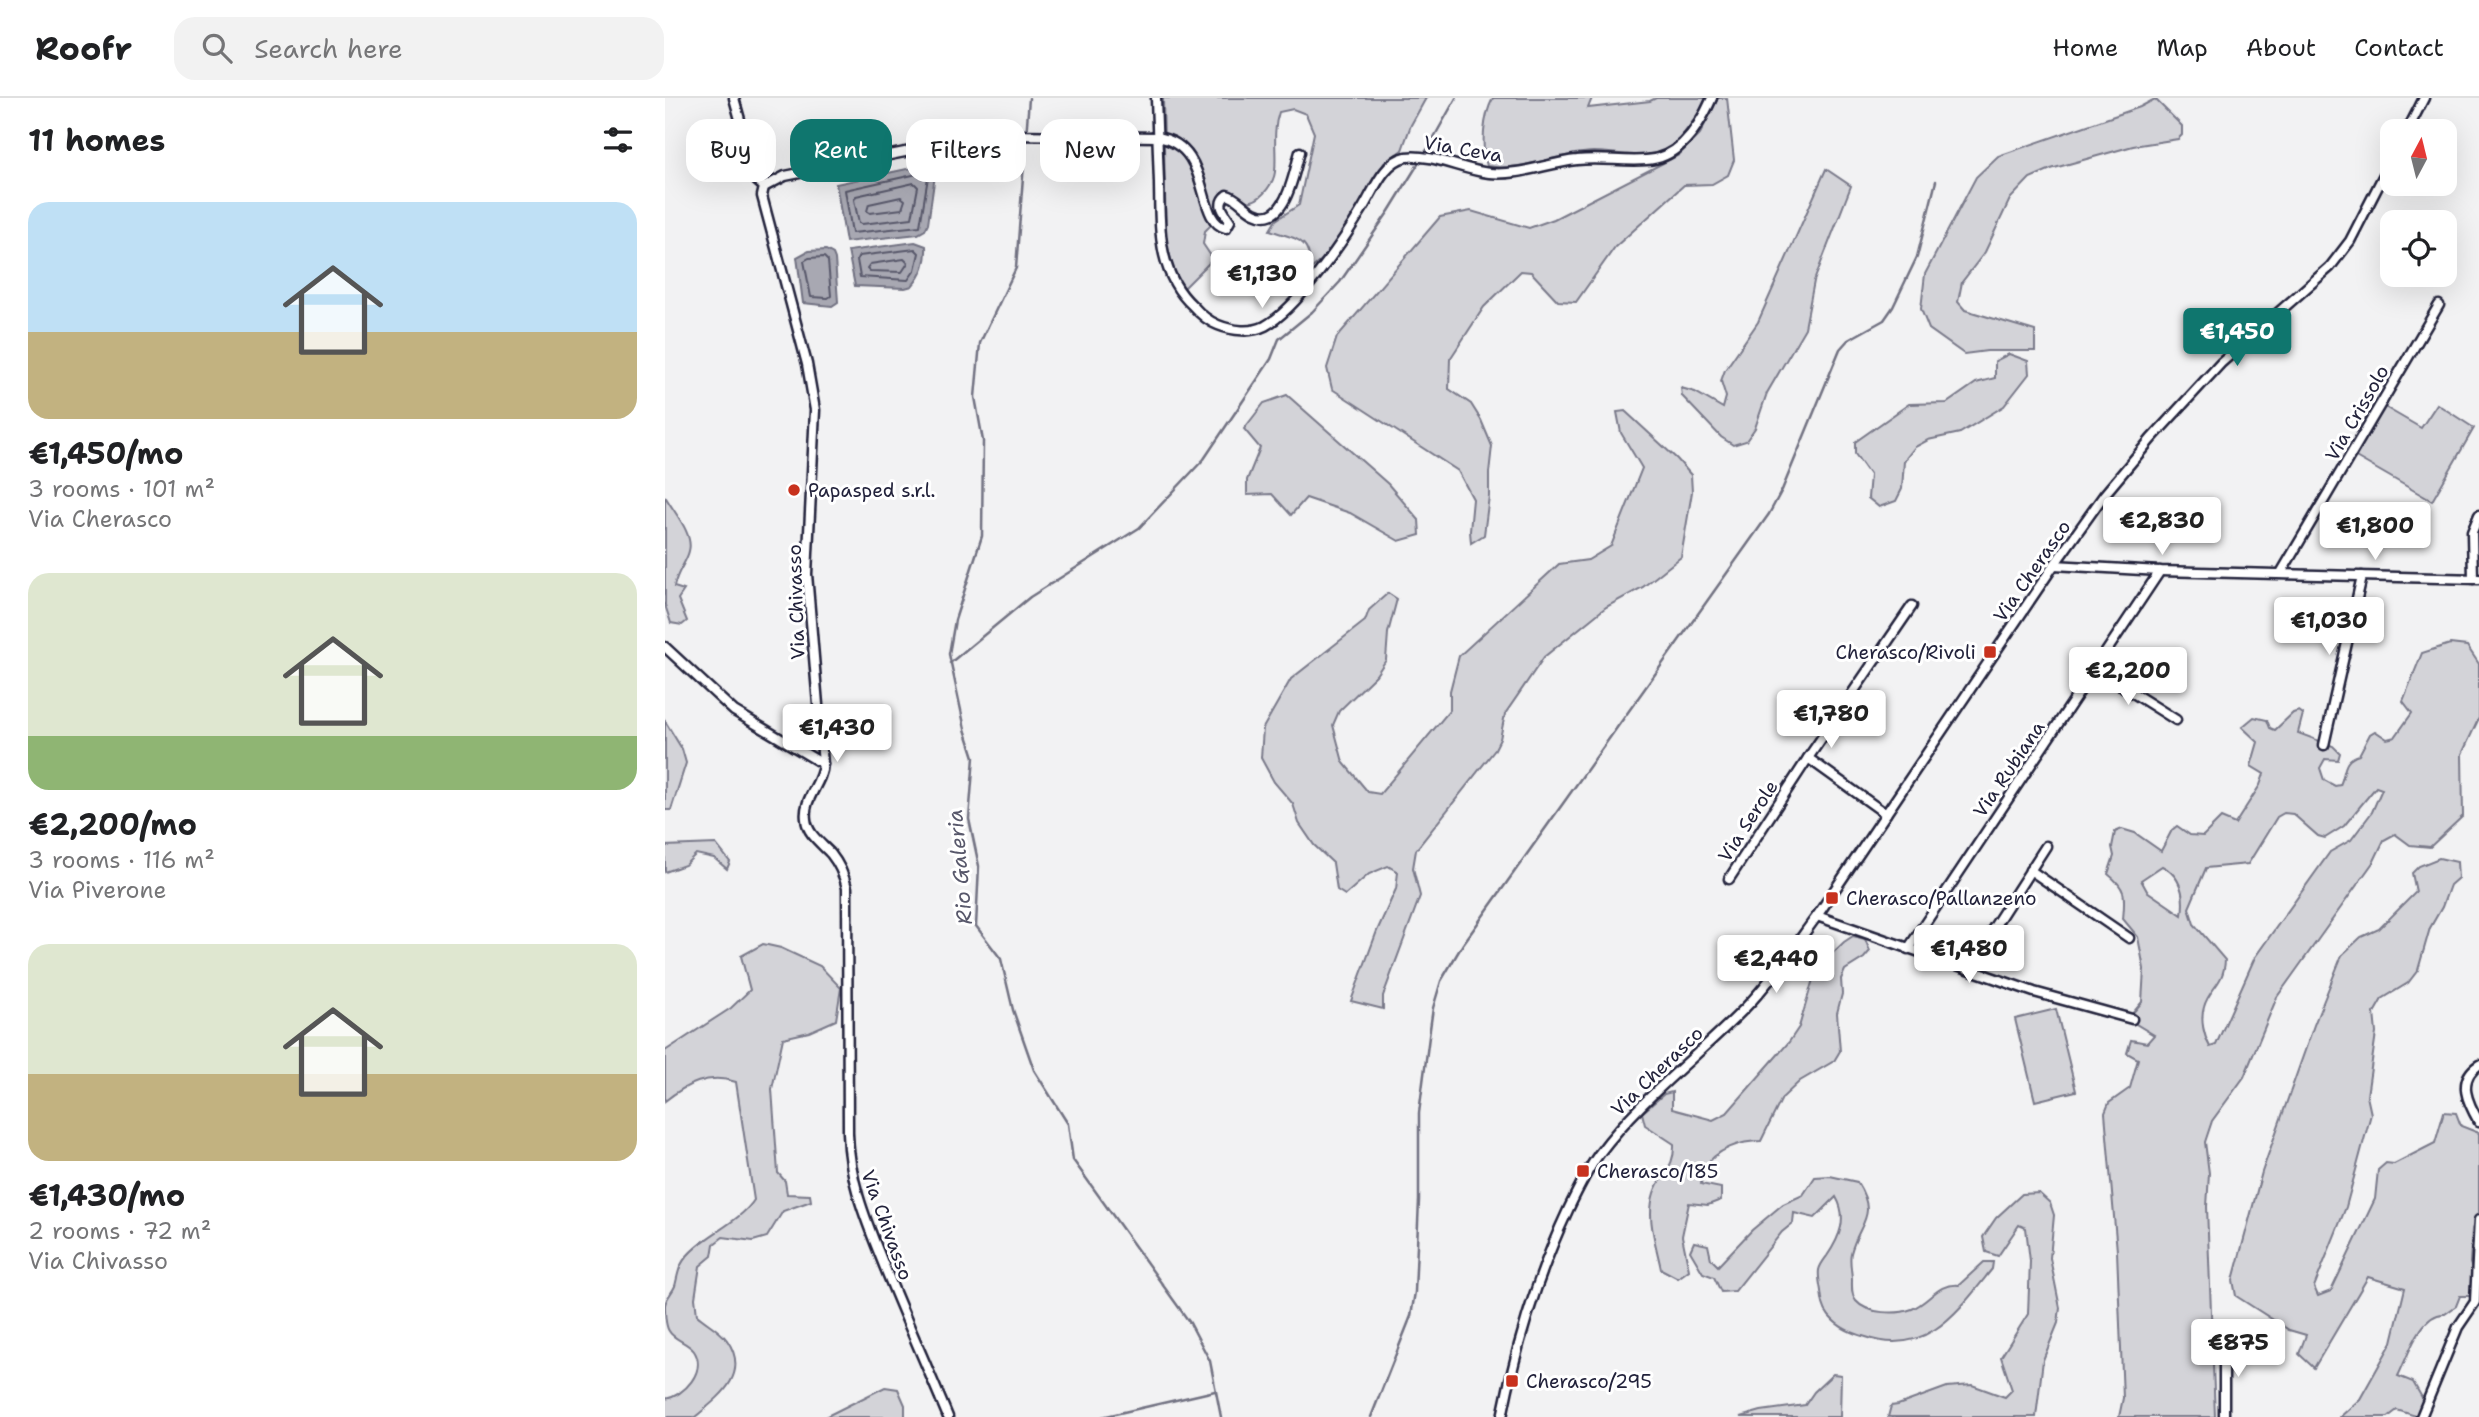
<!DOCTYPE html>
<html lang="en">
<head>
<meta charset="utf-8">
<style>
	body { margin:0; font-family:"Shantell Sans",sans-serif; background:#f2f2f2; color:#202124; height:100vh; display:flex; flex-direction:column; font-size:26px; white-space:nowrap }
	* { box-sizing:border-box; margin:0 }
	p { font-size:23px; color:#757577 }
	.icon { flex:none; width:38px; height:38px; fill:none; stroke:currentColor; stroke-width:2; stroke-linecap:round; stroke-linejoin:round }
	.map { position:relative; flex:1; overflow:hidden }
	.sheet { display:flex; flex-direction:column; background:#fff; width:665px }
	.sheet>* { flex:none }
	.guide { position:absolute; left:21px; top:21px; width:665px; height:63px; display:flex; gap:14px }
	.needle { width:46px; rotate:7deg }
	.fabs { position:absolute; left:1715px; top:21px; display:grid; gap:14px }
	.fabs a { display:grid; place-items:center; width:77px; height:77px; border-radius:14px; background:#fff; box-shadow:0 7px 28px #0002; font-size:35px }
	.price { position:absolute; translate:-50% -60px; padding:0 16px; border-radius:7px; background:#fff; color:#222; font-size:23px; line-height:46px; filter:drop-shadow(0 2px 4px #0008) }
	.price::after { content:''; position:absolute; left:50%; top:42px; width:21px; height:16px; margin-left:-10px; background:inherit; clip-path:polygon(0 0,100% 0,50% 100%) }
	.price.current { background:#0f766e; color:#fff }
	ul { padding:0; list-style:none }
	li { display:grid; align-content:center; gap:14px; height:371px; padding:0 28px }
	li span { display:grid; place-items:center; height:217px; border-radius:21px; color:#555 }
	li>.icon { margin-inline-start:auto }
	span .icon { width:126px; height:126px; fill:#fffc; stroke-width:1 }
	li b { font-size:30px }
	h2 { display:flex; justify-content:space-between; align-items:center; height:84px; padding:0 28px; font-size:30px }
	.chip { padding:0 24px; border-radius:21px; background:#fff; box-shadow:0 7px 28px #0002; font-size:24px; line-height:63px }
	.chip.current { background:#0f766e; color:#fff }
	header { display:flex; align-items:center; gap:42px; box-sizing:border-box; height:98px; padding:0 35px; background:#fff; border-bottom:2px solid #e0e0e0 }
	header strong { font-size:33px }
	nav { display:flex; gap:38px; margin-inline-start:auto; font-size:24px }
	.search { width:490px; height:63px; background:#f2f2f2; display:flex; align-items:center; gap:18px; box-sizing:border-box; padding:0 24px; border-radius:21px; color:#757577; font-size:26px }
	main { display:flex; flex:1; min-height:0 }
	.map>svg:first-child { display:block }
	.green { fill:#d3d3d8; stroke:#7a7a8a; stroke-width:2; fill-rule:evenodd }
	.water { fill:#a8a8b2; stroke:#727282; stroke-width:2 }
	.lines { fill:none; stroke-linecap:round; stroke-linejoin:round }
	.shore { stroke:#58586b; stroke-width:2 }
	.stream { stroke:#727282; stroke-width:2.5 }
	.minor-casing { stroke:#22223b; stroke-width:13 }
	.minor { stroke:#fff; stroke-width:8 }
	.poi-dot { fill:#c8321e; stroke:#fff; stroke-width:2.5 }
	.labels { text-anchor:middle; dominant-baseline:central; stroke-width:6; stroke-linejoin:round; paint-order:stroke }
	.street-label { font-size:19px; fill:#22223b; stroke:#fff }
	.poi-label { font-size:19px; fill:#22223b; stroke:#fff; text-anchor:start }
	.water-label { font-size:21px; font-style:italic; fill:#58586b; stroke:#fff }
</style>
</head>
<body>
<header>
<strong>Roofr</strong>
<div class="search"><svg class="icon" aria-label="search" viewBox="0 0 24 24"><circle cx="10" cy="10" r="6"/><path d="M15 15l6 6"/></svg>Search here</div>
<nav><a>Home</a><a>Map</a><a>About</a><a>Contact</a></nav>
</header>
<main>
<section class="sheet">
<h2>11 homes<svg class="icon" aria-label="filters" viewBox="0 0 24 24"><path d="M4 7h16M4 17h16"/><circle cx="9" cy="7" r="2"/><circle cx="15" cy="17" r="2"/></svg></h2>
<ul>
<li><span style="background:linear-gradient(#bfe0f5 60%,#c2b280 0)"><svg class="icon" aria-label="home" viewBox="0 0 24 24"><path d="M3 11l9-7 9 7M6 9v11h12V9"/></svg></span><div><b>€1,450/mo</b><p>3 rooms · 101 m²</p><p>Via Cherasco</p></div></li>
<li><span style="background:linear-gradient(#dfe7d0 75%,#8fb573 0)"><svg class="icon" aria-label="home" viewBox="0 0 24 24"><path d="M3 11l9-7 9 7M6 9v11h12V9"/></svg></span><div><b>€2,200/mo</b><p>3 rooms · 116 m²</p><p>Via Piverone</p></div></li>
<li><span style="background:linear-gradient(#dfe7d0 60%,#c2b280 0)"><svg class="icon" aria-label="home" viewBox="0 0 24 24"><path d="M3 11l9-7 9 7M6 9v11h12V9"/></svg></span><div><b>€1,430/mo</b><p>2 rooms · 72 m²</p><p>Via Chivasso</p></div></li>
</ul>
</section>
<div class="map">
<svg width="1814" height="1319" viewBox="0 0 1814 1319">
	<rect width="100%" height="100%" fill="#f2f2f3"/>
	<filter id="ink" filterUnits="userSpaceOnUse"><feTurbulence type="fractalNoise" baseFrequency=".0143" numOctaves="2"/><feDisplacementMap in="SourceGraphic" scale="14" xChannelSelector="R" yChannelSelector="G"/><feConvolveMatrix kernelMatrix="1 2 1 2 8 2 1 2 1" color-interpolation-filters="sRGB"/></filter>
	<g filter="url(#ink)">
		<g class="green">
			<path d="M498 0H761L746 27 737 52 719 65 672 148 645 172C646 139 632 142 605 132L611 122 634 107 649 35 641 16 628 11 614 14C607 34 612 53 610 74 609 84 598 100 587 103 580 105 573 99 568 95L553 103 556 117 540 133 538 146 548 161 518 191 508 171 501 141Z"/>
			<path d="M828 0H927L923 10 985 3 991 0H1041C1036 15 1012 47 998 54 981 61 947 54 928 54 893 55 858 74 822 68 816 48 818 19 828 0Z"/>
			<path d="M1053 0H1062L1069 62 1063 77 1047 86 1019 87 950 149 911 204 893 203 866 174 856 173 819 209 785 261 784 291 806 306 816 322 827 348 824 375V398L819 437 806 445 805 433 808 401 793 373 667 291 662 270 672 239 775 119 806 113 864 130 889 121 1014 57 1035 36Z"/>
			<path d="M1490 1 1517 28V37L1513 41 1468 48 1386 71 1365 80 1345 101 1320 154 1297 184 1293 204 1300 212 1370 233V253H1322L1299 256 1264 231 1256 211 1260 176 1311 79 1333 58 1475 9Z"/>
			<path d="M1161 71 1186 88 1149 183 1140 230 1102 295 1090 330 1081 343 1068 347 1056 339 1017 298 1016 290 1030 294 1058 310 1061 299 1056 283 1060 272 1093 224Z"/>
			<path d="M1344 256 1363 263 1364 276 1339 308 1295 335 1263 342 1250 349 1239 363 1237 391 1231 403 1214 409 1203 400 1205 377 1190 356V344L1244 306 1282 305 1311 285 1330 280V263Z"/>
			<path d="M622 297 723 386 754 422 755 437 734 443 685 415 641 400 626 417 607 396 582 397V382L595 350 579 331 599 305Z"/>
			<path d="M1772 306 1809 330 1767 403 1689 358 1718 308 1756 330Z"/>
			<path d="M960 313 1012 361 1026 377 1027 394 1016 459 978 489 941 509 879 559 840 616 835 641 829 653 751 752 748 770 755 798 718 898V911L686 903 712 833 731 791 733 774 723 768 704 776 680 797 672 792 668 765 649 747 634 725 628 706 609 684 596 660 598 630 626 581 700 523 704 512 723 495 732 501 723 535 721 562 711 577 674 613 668 627 678 664 703 694 715 696 785 612V593L794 558 894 466 923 462 946 448 977 370 956 335 952 314Z"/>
			<path d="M0 398C8 413 29 436 24 453 21 466 12 472 9 489L19 492 13 501 22 523 17 527 6 525 0 507Z"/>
			<path d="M1785 546 1802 548 1814 566V620L1797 656 1798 718 1765 749 1745 747 1730 736 1719 742 1709 763 1612 899 1579 979 1547 1023 1540 1044 1544 1075 1542 1109 1550 1319H1454L1458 1300 1452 1153 1440 1015 1444 1005 1465 990 1473 961 1462 955 1466 942 1482 945 1489 937 1471 926 1466 917 1477 904 1479 871 1473 839 1458 821C1460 798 1462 791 1443 776L1449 758 1447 749 1450 734 1457 731 1470 735 1496 753 1507 732 1512 728 1525 737 1538 738 1556 720 1570 726 1595 687 1599 676 1586 668 1593 644 1577 629 1589 619 1602 622 1605 630 1610 632 1628 615 1634 613 1638 616 1633 635 1668 648 1675 655 1673 662 1660 661 1655 670 1659 682 1670 688 1675 687C1681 674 1677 662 1694 657L1705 636 1710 633 1722 641 1730 639 1747 615 1738 603 1757 555ZM1711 689 1717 691 1707 714 1686 742 1665 754 1590 859 1551 947 1545 949C1539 938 1535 922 1539 909 1544 890 1559 887 1560 862L1529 826 1524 810 1541 770 1583 766 1612 719 1619 715 1628 716 1653 738 1660 740 1679 728ZM1497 768C1516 778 1520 797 1517 817L1482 793 1476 782Z"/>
			<path d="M0 623 17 651 21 665 6 712H0Z"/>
			<path d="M51 746 65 764 62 771 49 760 31 756 20 767 0 774V748Z"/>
			<path d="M1774 760 1792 764 1793 780 1785 787 1777 809 1765 830 1753 872 1743 885 1717 901 1709 915 1711 935 1702 998 1706 1016 1681 1109 1649 1189 1653 1198 1666 1193 1710 1101 1713 1072 1721 1065 1729 1066 1770 1045 1779 1014 1791 1015 1796 1028 1814 1035V1114L1807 1131 1805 1165 1811 1182 1808 1198H1795L1791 1208 1780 1216C1756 1214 1743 1258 1733 1278L1748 1284 1759 1303 1754 1319 1732 1312 1723 1319H1675L1695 1301 1727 1244 1740 1190 1703 1179 1649 1270 1634 1256 1641 1237 1624 1232 1571 1198 1568 1182 1597 1074 1649 927 1677 857 1696 839 1714 831 1751 794 1747 775 1754 768Z"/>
			<path d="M1188 838 1200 841 1205 853 1199 860 1180 872 1176 881 1177 896 1172 915 1175 953 1169 963 1135 983 1117 1000 1096 1043C1077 1043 1050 1051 1040 1070 1038 1074 1037 1081 1036 1086L1056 1090V1102L1043 1107 1024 1105 1017 1138 1024 1172 1013 1180 996 1171C991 1146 981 1120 989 1095 996 1074 1010 1071 1009 1046L980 1027 977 1015 999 996 1007 994V1011L1048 1022 1062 1015 1124 944 1134 929 1151 871 1179 844Z"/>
			<path d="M98 846 116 850 155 868 176 890 171 922 144 934 118 940 107 991 113 1075 120 1083 122 1096 145 1097 146 1103 118 1113 102 1139 88 1143 58 1139 49 1146 47 1158 35 1168 30 1200 32 1217C41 1225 55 1232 62 1242 86 1277 54 1299 30 1319H0V1301C19 1298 42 1273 29 1253 22 1244 9 1242 4 1233 0 1227 0 1215 0 1207 1 1200 7 1195 10 1188 12 1181 13 1173 16 1167 28 1142 73 1127 89 1102L71 984C44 975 21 986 0 1003V953L66 910 85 892 76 858Z"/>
			<path d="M1391 911 1411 993 1370 1003 1350 921Z"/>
			<path d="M1165 1078 1192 1084C1214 1119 1194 1124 1186 1155 1184 1163 1187 1174 1187 1182 1187 1189 1186 1197 1191 1203 1202 1216 1232 1217 1247 1211 1266 1203 1272 1185 1294 1187L1319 1164H1328L1327 1171C1294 1212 1262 1260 1201 1239 1187 1235 1174 1230 1164 1218 1158 1211 1157 1202 1156 1193 1155 1187 1153 1178 1154 1172 1155 1167 1159 1162 1162 1158 1175 1139 1183 1120 1171 1099L1150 1120 1129 1115 1128 1125 1117 1134 1070 1193 1056 1194 1049 1179 1038 1175 1025 1153 1029 1144 1043 1147 1046 1161 1053 1168 1087 1132 1118 1106 1138 1097 1150 1079Z"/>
			<path d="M1374 1095 1385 1105 1389 1117 1385 1160 1395 1210 1393 1225 1378 1262 1371 1319H1223L1226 1308 1233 1307 1282 1289 1307 1287 1340 1299 1347 1292 1336 1259 1363 1216 1365 1163 1361 1130 1354 1127 1333 1158 1321 1154 1318 1139 1331 1120 1357 1096Z"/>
			<path d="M1168 1276 1176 1277 1175 1319H1075L1096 1313 1140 1307 1149 1294Z"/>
			<path d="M220 1289 233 1291 240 1307V1319H160Z"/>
		</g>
		<g class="water">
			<path d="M256 68 266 70 270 77 263 126 260 132 253 136 181 144 171 86Z"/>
			<path d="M250 144 261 148C262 162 257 177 247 188L240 190 190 188 183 153Z"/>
			<path d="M161 152 168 156 170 161 173 204 167 208 138 205 132 159 143 153Z"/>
		</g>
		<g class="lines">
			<g class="shore">
				<path d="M257 75 262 76 263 79 255 128 187 135 180 92Z"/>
				<path d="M249 85 253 89 247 120 197 126 194 125 189 102 191 98Z"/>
				<path d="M236 99 240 102 237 111 205 115 202 113 204 106Z"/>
				<path d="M250 151 254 155 250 172 243 182 195 179 192 162 194 158Z"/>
				<path d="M159 159 163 163 166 198 163 200 146 199 139 163 144 160Z"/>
				<path d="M239 161 243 165 237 174 205 173 202 170 205 166Z"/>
			</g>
			<g class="stream">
				<path d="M364 0 351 170 315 245 310 299 318 343 317 438 290 522 284 556 300 631 309 659 304 721 314 768 311 828 336 861 348 912 369 972 403 1026 408 1062 525 1225 545 1263 556 1319"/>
				<path d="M285 565 365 499 474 430 539 361 606 261 614 241 647 214 675 184 724 113 763 50 791 0"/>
				<path d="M437 1319 550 1293"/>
				<path d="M706 1319 746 1218 750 1194 754 1102V1015L765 931 768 910 776 883 798 846 1104 416 1117 392 1175 251 1183 242 1219 222 1228 209 1252 159 1271 83"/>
			</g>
			<defs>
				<g id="minor">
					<path d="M69 0 92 83 99 89 97 98 142 266 150 312 142 476 158 666C157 686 138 700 141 721 142 736 157 746 166 756 174 766 179 777 182 790L183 1035C184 1080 199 1118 216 1160 237 1213 261 1266 283 1319"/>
					<path d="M491 0C492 28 493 57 494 85 495 130 492 175 528 208 535 216 543 223 553 227 568 233 586 235 600 228 632 211 679 142 698 110 708 94 719 63 741 59 765 55 798 72 824 75 855 78 882 65 912 62 935 59 958 64 981 62 1014 61 1035 27 1047 0"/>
					<path d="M1742 33 1759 0"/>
					<path d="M99 89 120 78 285 45 340 37 492 39C549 48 529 123 561 130L565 123C560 115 550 106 562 97 572 99 579 110 589 115 621 131 629 73 635 54"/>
					<path d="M1389 467 1495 473 1814 481"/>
					<path d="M1616 475 1774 207"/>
					<path d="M1808 481 1807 434 1814 417"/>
					<path d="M0 549 69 613 158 666"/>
					<path d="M1430 571 1511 622"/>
					<path d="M1659 647 1697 478"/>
					<path d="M1143 660 1221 716"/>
					<path d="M1365 772 1464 840"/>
					<path d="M1064 781 1143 660 1247 508"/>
					<path d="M1152 818 1369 894 1467 921"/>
					<path d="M1243 851 1495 473"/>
					<path d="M1302 871 1381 748"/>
					<path d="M1814 967C1791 982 1803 1005 1814 1024"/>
					<path d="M837 1319C851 1248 872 1178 903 1112 912 1093 921 1074 934 1056 975 1001 1032 959 1080 910 1107 882 1129 849 1152 818L1389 467 1439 397 1486 341 1556 265 1665 169 1685 143 1727 61"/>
					<path d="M1559 1319V1243"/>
					<path d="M1756 1319 1793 1229 1810 1204 1814 1122"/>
				</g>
			</defs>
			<use href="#minor" class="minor-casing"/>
			<use href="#minor" class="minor"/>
		</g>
	</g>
	<g class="poi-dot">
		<circle cx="129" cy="392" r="7"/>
		<rect x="1318" y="547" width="14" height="14" rx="3.5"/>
		<rect x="1160" y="793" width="14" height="14" rx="3.5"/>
		<rect x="911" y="1066" width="14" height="14" rx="3.5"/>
		<rect x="840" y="1276" width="14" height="14" rx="3.5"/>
	</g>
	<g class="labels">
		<g class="street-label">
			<text transform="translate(798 51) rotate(10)">Via Ceva</text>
			<text transform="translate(1692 315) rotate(-60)">Via Crissolo</text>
			<text transform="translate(1367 473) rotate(-55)">Via Cherasco</text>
			<text transform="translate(131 504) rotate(-92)">Via Chivasso</text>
			<text transform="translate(1344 671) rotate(-56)">Via Rubiana</text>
			<text transform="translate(1083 723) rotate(-57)">Via Serole</text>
			<text transform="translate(992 973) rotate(-44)">Via Cherasco</text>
			<text transform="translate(222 1127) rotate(70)">Via Chivasso</text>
		</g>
		<g class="poi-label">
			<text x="143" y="392">Papasped s.r.l.</text>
			<text x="1311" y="554" text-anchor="end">Cherasco/Rivoli</text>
			<text x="1181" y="800">Cherasco/Pallanzeno</text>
			<text x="932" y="1073">Cherasco/185</text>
			<text x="861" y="1283">Cherasco/295</text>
		</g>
		<g class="water-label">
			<text transform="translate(295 769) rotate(-95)">Rio Galeria</text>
		</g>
	</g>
</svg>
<div class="fabs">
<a><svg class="needle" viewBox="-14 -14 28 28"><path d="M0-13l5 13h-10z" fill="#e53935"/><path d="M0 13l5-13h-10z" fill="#757577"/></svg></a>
<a><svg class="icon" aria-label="locate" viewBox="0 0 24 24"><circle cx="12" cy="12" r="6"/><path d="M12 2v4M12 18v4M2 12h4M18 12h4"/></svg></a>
</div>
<b class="price" style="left:597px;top:212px">€1,130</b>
<b class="price current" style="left:1572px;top:270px">€1,450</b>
<b class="price" style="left:1497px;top:459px">€2,830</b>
<b class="price" style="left:1710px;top:464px">€1,800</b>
<b class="price" style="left:1664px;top:559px">€1,030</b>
<b class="price" style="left:1463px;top:609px">€2,200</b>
<b class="price" style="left:1166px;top:652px">€1,780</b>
<b class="price" style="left:172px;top:666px">€1,430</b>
<b class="price" style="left:1304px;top:887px">€1,480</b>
<b class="price" style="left:1111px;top:897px">€2,440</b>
<b class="price" style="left:1573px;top:1281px">€875</b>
<div class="guide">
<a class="chip">Buy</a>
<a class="chip current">Rent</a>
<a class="chip">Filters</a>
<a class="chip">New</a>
</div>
</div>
</main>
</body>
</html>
